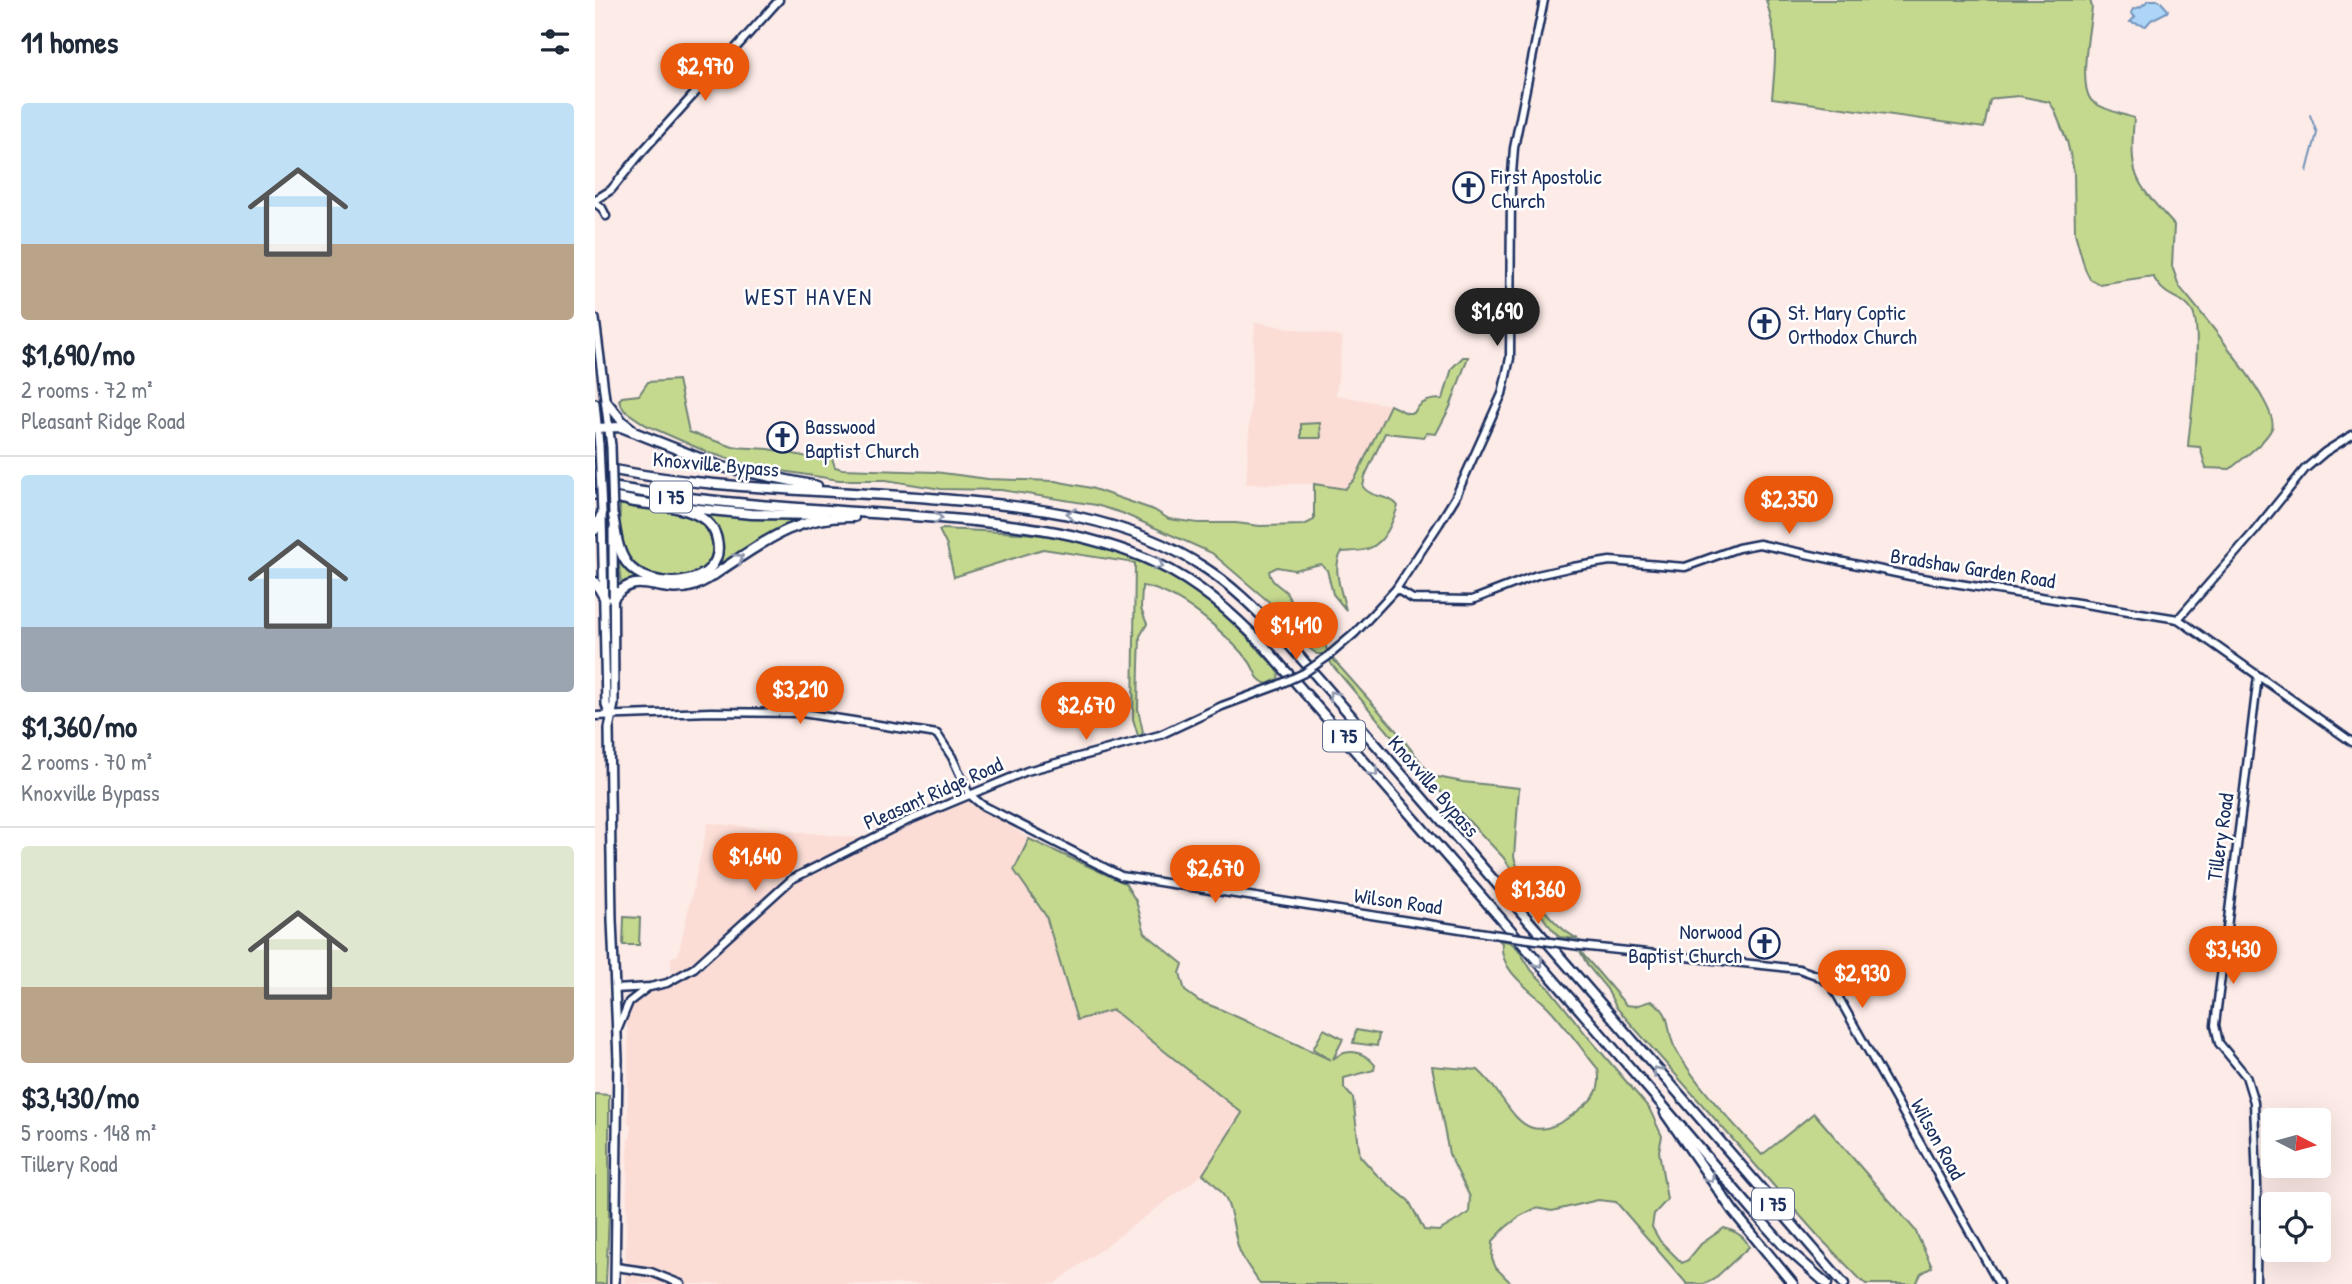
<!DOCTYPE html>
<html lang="en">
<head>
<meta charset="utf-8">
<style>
	body { margin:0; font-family:"Patrick Hand",sans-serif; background:#f2f2f3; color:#1f2937; height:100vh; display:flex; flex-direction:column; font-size:26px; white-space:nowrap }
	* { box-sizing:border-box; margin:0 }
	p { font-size:23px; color:#747a83 }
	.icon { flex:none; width:38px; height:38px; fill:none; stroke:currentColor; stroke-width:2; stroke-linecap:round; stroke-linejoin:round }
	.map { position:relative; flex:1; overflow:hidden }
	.side { display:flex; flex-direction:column; background:#fff; width:595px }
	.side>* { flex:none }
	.needle { width:46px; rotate:96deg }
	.fabs { position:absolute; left:1666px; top:1108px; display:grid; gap:14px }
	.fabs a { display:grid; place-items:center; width:70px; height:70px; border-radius:7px; background:#fff; box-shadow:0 7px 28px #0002; font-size:35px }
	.price { position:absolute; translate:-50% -60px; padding:0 16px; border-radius:24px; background:#ea580c; color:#fff; font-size:23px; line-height:46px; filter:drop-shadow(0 2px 4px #0008) }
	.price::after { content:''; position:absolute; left:50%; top:42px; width:21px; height:16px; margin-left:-10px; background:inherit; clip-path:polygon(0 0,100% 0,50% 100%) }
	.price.selected { background:#222; color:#fff }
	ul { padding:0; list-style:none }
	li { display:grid; align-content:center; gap:14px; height:371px; padding:0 21px }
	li+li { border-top:2px solid #e0e1e3 }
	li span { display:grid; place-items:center; height:217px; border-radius:7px; color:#555 }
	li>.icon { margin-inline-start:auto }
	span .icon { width:126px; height:126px; fill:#fffc; stroke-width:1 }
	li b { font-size:30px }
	h2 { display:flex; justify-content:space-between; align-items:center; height:84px; padding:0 21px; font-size:30px }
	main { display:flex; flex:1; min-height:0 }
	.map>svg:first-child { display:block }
	.built { fill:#fbddd6 }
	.green { fill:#c5d98e; stroke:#708476; stroke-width:2 }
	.water { fill:#acd5f7; stroke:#7293ba; stroke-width:2 }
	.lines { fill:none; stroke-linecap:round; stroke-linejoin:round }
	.stream { stroke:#7293ba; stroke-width:2 }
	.secondary-casing { stroke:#1b2f5e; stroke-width:11 }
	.primary-casing { stroke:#1b2f5e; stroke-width:12 }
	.highway-casing { stroke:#1b2f5e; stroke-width:13 }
	.secondary { stroke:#fff; stroke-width:6 }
	.primary { stroke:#fff; stroke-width:7 }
	.highway { stroke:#fff; stroke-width:8 }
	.secondary-bridge-casing { stroke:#1b2f5e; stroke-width:11; stroke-linecap:butt }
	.primary-bridge-casing { stroke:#1b2f5e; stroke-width:12; stroke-linecap:butt }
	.secondary-bridge { stroke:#fff; stroke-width:6 }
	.primary-bridge { stroke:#fff; stroke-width:7 }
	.oneway { stroke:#8d97ae }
	.labels { text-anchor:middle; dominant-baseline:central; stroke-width:5; stroke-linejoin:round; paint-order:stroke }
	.shield { fill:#fff; stroke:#5f6d8e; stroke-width:2 }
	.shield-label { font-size:19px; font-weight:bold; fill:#1b2f5e }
	.poi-label { font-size:21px; fill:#1b2f5e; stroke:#fff; text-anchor:start }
	.street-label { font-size:21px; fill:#1b2f5e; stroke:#fff }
	.neighbourhood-label { font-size:23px; letter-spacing:2px; fill:#1b2f5e; stroke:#fff }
</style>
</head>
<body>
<main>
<section class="side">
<h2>11 homes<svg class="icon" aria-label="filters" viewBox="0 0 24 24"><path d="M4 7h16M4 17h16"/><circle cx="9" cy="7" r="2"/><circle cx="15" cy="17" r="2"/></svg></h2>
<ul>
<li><span style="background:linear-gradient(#bfe0f5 65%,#b9a48a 0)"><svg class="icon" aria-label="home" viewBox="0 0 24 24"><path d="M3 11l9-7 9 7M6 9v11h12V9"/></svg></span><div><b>$1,690/mo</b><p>2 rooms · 72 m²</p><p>Pleasant Ridge Road</p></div></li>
<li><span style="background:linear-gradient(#bfe0f5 70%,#9aa5b1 0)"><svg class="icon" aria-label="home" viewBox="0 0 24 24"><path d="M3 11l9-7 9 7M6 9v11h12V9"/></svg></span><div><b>$1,360/mo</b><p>2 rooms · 70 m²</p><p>Knoxville Bypass</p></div></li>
<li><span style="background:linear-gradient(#dfe7d0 65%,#b9a48a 0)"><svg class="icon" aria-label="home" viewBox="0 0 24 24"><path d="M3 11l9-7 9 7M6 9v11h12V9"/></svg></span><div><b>$3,430/mo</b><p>5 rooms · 148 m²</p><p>Tillery Road</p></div></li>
</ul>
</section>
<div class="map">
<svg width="1757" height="1284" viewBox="0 0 1757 1284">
	<rect width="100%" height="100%" fill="#fdebe7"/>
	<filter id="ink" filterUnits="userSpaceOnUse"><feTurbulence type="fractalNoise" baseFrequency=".0143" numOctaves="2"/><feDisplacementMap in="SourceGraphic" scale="14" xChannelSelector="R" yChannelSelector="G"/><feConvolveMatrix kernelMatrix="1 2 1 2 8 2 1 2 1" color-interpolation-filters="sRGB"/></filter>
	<g filter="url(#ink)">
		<g class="built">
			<path d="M660 322 748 337 741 395 795 405 760 479 750 489 724 484H651Z"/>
			<path d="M376 799 434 839 419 870 451 916 482 1020 518 1010 647 1113 608 1174 459 1284H30L33 1140 36 1136V1126L33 1122V1031L31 1017 36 1003 49 993 84 981 81 973 76 971V957L83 955 113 823 264 838Z"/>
		</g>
		<g class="green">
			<path d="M1171 0H1495L1497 7C1495 28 1482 89 1498 102 1509 110 1527 114 1539 118 1534 179 1540 181 1579 225L1577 266 1584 286C1600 306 1686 407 1677 428 1670 443 1647 459 1635 469L1611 468 1605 447 1593 446C1595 420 1609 329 1597 311 1587 295 1570 300 1558 276L1504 284 1495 279 1490 269 1480 233 1479 171 1472 141 1459 109 1454 102 1424 96 1402 98 1395 100 1389 128 1177 98C1181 59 1183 38 1171 0Z"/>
			<path d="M868 357H873L855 407 841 434 832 433 829 437 790 433 770 476 768 487C777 499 794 494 803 506 798 521 791 541 775 548 768 552 755 551 747 552 736 567 747 593 751 610L738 594 732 570 726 564 699 570 682 567 674 571C675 582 684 585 691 592 694 597 696 602 700 607 710 619 730 635 732 651L729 654H722L714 648 694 619 617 553 527 513 501 505 406 490 346 489 291 480H244L156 466 112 452 51 425 29 410 24 400 27 397 44 395 53 382 83 380 94 432 138 447 174 449 213 457 236 455 240 467 247 469 340 472 393 479 460 481 496 488 559 510 574 519 603 523H641L665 526 709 525 719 520V484L750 489 760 479 795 405 812 413H819C825 401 836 399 848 399L857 368Z"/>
			<path d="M725 423 726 438H706V424Z"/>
			<path d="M25 504C49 507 82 506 103 519 112 525 119 536 119 546 118 591 44 586 28 552 22 538 25 518 25 504Z"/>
			<path d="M108 515 218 518 173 535 100 582 79 587 42 580 26 585 23 554C58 616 167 573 108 515Z"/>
			<path d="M347 529C382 531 419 531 454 536 515 545 578 570 625 611 645 628 662 649 681 668L684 673 683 679 672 684C659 680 661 669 653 660 628 631 585 592 547 586L546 609 552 624 545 636 544 665 543 709 548 732 544 739 538 719 540 563 448 549 359 577 352 546 344 530Z"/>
			<path d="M737 658 799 728 837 776 868 782 924 788 919 857C927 885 957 926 983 939L964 937 952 923 908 857 827 772 737 665 735 661Z"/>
			<path d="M434 839 530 883 541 901 550 933 588 964 585 973 590 991 604 1001 627 1010 736 1060 718 1049 729 1029 748 1039 738 1059C752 1048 768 1050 780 1065L779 1070 749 1078V1088L758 1098 765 1156 782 1175 814 1201 829 1230 844 1231 874 1213 875 1197 854 1154 837 1066 883 1070C919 1101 923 1159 984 1110 1000 1098 1007 1089 1003 1069 986 1049 972 1027 954 1008 937 990 904 972 907 943L904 940 915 942 923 949 937 971 954 988 994 1038 1054 1108 1067 1136 1064 1151 1072 1200 1059 1214 1057 1227 1065 1241 1087 1263 1093 1260 1106 1244 1129 1228C1140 1231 1150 1236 1154 1247L1118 1280 1109 1284H1092L1021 1202 1003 1200 957 1211 941 1208 925 1216 910 1228 898 1241 897 1259 901 1268 917 1284H665C658 1272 646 1259 643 1246 634 1212 639 1198 608 1174L647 1113 518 1010 482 1020 451 916 419 870Z"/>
			<path d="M29 917 45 918 44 945H28Z"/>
			<path d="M985 951 1031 1005 1040 1006 1056 1001C1079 1013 1070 1029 1080 1048 1102 1087 1137 1122 1167 1155L1219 1113 1320 1230 1337 1267 1326 1274 1321 1284H1271L1266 1280 1224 1237 1021 1007 1012 989 993 966Z"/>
			<path d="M761 1030 784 1034 782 1046 758 1043Z"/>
			<path d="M0 1094 14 1095V1213L11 1284H0Z"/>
		</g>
		<path class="water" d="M1554 0H1564L1573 10 1572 12 1556 20 1551 26 1535 22 1540 17 1536 13 1538 9 1545 7Z"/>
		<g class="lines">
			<path class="stream" d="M1712 171 1722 133 1715 115"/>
			<defs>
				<g id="secondary">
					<path d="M0 200 16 190 46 153 184 0"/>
					<path d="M0 203 7 208 11 216"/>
					<path d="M801 589 818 599 877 600 942 575 978 567 1015 561 1090 567 1143 548 1164 544 1315 576 1583 619 1757 742"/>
					<path d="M1583 619 1659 532 1710 469 1730 452 1757 435"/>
					<path d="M732 657 760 633 801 589 844 524 860 498 907 394 915 358 916 187 919 148 949 0"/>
					<path d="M0 716 116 712 207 713 342 734 357 757 374 794 387 805 526 876 897 934"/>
					<path d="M985 946 1204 969 1221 975 1236 984 1404 1284"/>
					<path d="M20 989 55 987 72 983 99 968 197 879 312 821 432 771 565 735 627 706 681 686"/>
					<path d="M22 1031 34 1002 52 988"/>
					<path d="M21 1267 56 1272 86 1284"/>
					<path d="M1661 1284 1662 1185 1659 1102 1651 1076 1624 1043 1620 1025 1663 676"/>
				</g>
				<g id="primary">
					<path d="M0 319 16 446"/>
					<path d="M0 403 4 445"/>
					<path d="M7 515 11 705 15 716"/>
					<path d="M18 530 19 704 14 729 17 920 23 1059 20 1284"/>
				</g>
				<g id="highway">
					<path d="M11 401 27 421 37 429"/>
					<path d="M0 428 26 427 127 467 222 486"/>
					<path d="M0 466C114 491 231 489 347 499 439 507 531 516 610 568 638 586 662 611 685 634L1249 1284"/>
					<path d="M0 484C101 503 204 508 307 515 394 522 481 526 561 563 604 583 638 614 670 647L1064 1101 1158 1211 1188 1245 1232 1284"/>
					<path d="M0 494 38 501"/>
					<path d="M93 508 157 514 230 515"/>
					<path d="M18 515C21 531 22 549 31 562 53 594 132 588 122 540 120 529 112 520 102 515 83 505 55 505 34 501"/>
					<path d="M0 530 7 513"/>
					<path d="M0 582 10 599"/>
					<path d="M18 599C41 567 64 597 98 586 111 582 123 572 135 564 175 537 208 515 259 517"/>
					<path d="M1070 1113 1138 1211 1198 1284"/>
				</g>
			</defs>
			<use href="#secondary" class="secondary-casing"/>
			<use href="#primary" class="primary-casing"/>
			<use href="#highway" class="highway-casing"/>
			<use href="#secondary" class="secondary"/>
			<use href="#primary" class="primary"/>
			<use href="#highway" class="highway"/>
			<defs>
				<g id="secondary-bridge">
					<path d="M681 686 709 673 732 657"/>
					<path d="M897 934 985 946"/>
				</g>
				<g id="primary-bridge">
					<path d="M4 445 7 513"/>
					<path d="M16 446 18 515"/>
				</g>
			</defs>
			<use href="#secondary-bridge" class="secondary-bridge-casing"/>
			<use href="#primary-bridge" class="primary-bridge-casing"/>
			<use href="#secondary-bridge" class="secondary-bridge"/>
			<use href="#primary-bridge" class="primary-bridge"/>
		</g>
		<defs><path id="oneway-chevron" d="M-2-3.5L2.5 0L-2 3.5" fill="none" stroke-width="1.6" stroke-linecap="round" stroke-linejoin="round" transform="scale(1.75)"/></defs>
		<g class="oneway">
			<use href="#oneway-chevron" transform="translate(476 514) rotate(-169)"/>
			<use href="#oneway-chevron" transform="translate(343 518) rotate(4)"/>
			<use href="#oneway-chevron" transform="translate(144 558) rotate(-34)"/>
			<use href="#oneway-chevron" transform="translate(564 565) rotate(27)"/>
			<use href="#oneway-chevron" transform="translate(738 695) rotate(-131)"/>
			<use href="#oneway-chevron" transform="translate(779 772) rotate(49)"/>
			<use href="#oneway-chevron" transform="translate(944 963) rotate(49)"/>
			<use href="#oneway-chevron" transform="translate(1062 1071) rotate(-131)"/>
			<use href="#oneway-chevron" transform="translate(1115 1178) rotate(55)"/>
		</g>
	</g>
	<defs>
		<symbol id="church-ring" viewBox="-11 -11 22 22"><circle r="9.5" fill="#fff" stroke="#1b2f5e" stroke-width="1.5"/><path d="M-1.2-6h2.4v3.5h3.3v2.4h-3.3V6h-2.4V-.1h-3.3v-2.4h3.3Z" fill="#1b2f5e"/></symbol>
	</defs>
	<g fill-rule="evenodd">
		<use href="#church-ring" x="856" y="170" width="35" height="35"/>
		<use href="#church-ring" x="1152" y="306" width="35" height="35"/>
		<use href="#church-ring" x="170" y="420" width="35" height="35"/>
		<use href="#church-ring" x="1152" y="926" width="35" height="35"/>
	</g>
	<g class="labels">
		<g class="shield">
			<rect x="55" y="481.5" width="42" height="31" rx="5"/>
			<rect x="728" y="720.5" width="42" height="31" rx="5"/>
			<rect x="1157" y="1188.5" width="42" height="31" rx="5"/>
		</g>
		<g class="shield-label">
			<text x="76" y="497">I 75</text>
			<text x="749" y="736">I 75</text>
			<text x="1178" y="1204">I 75</text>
		</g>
		<g class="poi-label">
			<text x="896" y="176">First Apostolic<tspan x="896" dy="24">Church</tspan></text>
			<text x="1193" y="312">St. Mary Coptic<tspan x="1193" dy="24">Orthodox Church</tspan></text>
			<text x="210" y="426">Basswood<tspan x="210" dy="24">Baptist Church</tspan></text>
			<text x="1147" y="931" text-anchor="end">Norwood<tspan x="1147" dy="24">Baptist Church</tspan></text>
		</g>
		<g class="street-label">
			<text transform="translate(121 464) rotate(5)">Knoxville Bypass</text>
			<text transform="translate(1378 568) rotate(9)">Bradshaw Garden Road</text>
			<text transform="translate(839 786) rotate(49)">Knoxville Bypass</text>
			<text transform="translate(338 793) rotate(-24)">Pleasant Ridge Road</text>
			<text transform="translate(1625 837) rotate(-82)">Tillery Road</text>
			<text transform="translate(803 901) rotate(8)">Wilson Road</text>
			<text transform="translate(1343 1139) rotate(61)">Wilson Road</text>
		</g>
		<g class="neighbourhood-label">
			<text x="214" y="296">WEST HAVEN</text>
		</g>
	</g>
</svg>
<div class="fabs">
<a><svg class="needle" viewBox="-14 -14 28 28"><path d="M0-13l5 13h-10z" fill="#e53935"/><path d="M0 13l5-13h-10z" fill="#747a83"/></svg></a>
<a><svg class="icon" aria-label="locate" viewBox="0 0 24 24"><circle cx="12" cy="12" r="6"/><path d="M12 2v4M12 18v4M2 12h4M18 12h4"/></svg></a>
</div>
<b class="price" style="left:110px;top:103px">$2,970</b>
<b class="price selected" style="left:902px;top:348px">$1,690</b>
<b class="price" style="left:1194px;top:536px">$2,350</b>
<b class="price" style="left:701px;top:662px">$1,410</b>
<b class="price" style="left:205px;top:726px">$3,210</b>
<b class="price" style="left:491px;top:742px">$2,670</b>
<b class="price" style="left:160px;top:893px">$1,640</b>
<b class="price" style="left:620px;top:905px">$2,670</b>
<b class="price" style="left:943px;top:926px">$1,360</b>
<b class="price" style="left:1638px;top:986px">$3,430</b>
<b class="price" style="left:1267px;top:1010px">$2,930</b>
</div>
</main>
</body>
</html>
